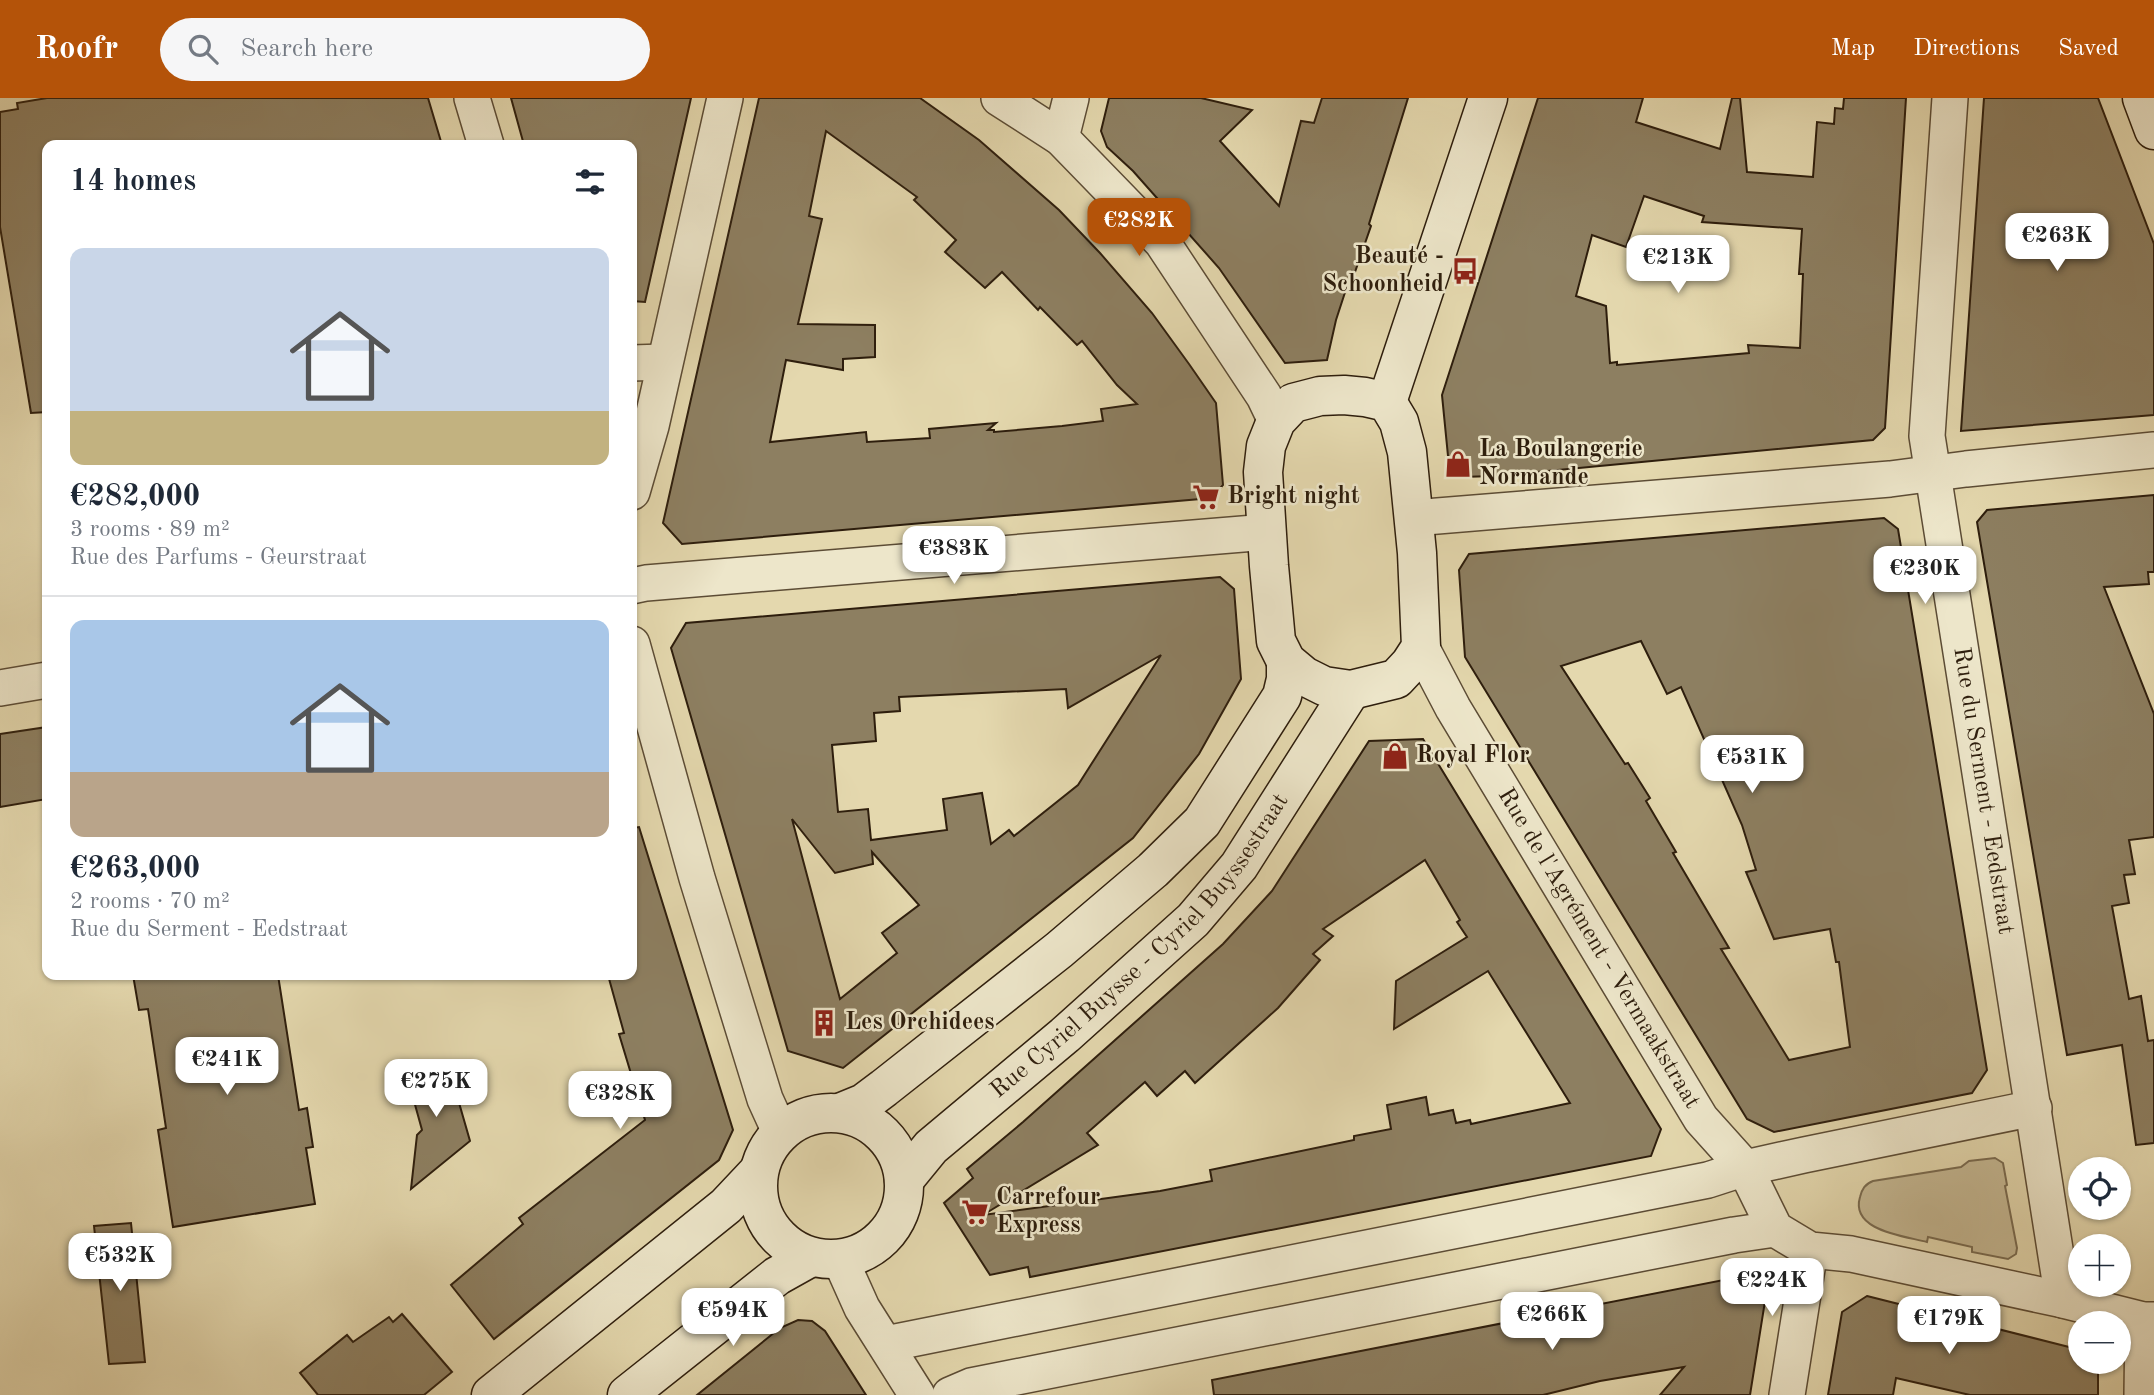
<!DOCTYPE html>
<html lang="en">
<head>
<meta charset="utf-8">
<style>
	body { margin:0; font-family:"Old Standard TT",serif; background:#f6f6f7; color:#1f2937; height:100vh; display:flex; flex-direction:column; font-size:26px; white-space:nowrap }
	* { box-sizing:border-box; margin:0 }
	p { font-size:23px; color:#747a83 }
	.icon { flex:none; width:38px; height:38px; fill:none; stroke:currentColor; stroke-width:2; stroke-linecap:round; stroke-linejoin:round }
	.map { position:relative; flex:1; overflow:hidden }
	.panel { position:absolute; left:42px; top:42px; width:595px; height:840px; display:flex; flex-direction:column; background:#fff; border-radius:14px; box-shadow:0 2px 5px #0004 }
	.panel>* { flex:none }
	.controls { position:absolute; left:2068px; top:1059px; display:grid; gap:14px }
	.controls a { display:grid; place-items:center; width:63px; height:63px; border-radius:50%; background:#fff; box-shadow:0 2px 5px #0004; font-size:35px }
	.price { position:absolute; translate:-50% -60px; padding:0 16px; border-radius:14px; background:#fff; color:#222; font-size:23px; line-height:46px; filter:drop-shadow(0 2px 4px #0008) }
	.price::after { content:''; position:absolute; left:50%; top:42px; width:21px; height:16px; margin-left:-10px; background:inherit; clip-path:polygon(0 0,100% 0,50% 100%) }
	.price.current { background:#b45309; color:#fff }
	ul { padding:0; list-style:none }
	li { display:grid; align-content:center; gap:14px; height:371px; padding:0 28px }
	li+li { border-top:2px solid #e0e1e3 }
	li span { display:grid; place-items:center; height:217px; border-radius:14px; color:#555 }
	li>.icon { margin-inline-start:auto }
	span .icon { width:126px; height:126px; fill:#fffc; stroke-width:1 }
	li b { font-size:30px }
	h2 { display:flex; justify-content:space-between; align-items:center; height:84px; padding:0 28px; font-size:30px }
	header { display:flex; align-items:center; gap:42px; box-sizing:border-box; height:98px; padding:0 35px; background:#b45309; color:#fff }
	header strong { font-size:33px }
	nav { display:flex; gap:38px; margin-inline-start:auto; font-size:24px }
	.search { width:490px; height:63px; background:#f6f6f7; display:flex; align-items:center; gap:18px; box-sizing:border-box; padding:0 24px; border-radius:38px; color:#747a83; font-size:26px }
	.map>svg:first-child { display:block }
	.green { fill:#c5b893; stroke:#7a6b50; stroke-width:2 }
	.building { fill:#8d7f61; stroke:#2e1e0d; stroke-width:2; fill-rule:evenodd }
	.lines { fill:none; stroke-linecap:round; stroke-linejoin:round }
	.street-casing { stroke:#5c4c35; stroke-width:38 }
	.secondary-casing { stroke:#2e1e0d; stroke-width:41 }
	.street { stroke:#ede6ca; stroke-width:35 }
	.secondary { stroke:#ede6ca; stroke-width:38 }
	.labels { text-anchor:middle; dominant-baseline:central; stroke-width:5; stroke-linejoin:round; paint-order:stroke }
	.poi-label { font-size:24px; font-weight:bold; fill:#2e1e0d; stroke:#ede6ca; text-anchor:start }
	.street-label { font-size:24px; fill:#2e1e0d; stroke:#ede6ca }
</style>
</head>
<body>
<header>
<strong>Roofr</strong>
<div class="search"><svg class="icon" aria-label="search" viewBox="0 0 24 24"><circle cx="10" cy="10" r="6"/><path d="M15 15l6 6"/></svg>Search here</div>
<nav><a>Map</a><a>Directions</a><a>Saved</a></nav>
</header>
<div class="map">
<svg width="2154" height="1297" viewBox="0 0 2154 1297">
	<rect width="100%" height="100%" fill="#e4d8ae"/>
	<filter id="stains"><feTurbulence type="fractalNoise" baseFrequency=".00286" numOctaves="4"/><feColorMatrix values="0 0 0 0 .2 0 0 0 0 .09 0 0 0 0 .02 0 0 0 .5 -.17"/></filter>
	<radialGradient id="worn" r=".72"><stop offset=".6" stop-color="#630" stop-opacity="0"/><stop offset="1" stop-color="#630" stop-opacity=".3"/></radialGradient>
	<path class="green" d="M1995 1060 2003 1065 2007 1087 2005 1088 2017 1150 2016 1156 2008 1161 1972 1154V1149L1928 1139 1927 1144C1905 1138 1850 1133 1860 1099 1862 1091 1865 1086 1873 1083L1961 1069 1969 1063Z"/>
	<g class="building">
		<path d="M47 0H428L442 47H47V314L31 315 0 129V14L18 11 17 5Z"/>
		<path d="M511 0H691L645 204 632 203V47H524Z"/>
		<path d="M759 0H920L979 42 1059 112 1100 155 1152 215 1189 266 1216 305 1223 387 1212 400 682 446 663 425ZM826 33 917 99 914 102 956 142 945 154 985 190 1002 174 1038 212 1040 209 1077 247 1082 243 1117 287 1137 306 1101 311 1103 323 1062 328 994 334V332H988L996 325 929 331 930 340 867 344 866 334 770 344 786 262 843 272V261L875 259V227L798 226 822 121 809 118Z"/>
		<path d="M1109 0H1201L1252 12 1220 43 1279 108 1301 23 1314 25 1322 0H1408L1369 126 1371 128 1355 174 1352 173 1336 222 1327 262 1285 265 1219 170 1133 73 1107 49 1101 33Z"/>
		<path d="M1538 0H1643L1636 24 1720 51 1732 0H1740L1747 74 1813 79 1817 24 1834 26 1835 10 1843 11 1844 0H1906L1885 330 1873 342 1494 378 1461 379 1449 368 1442 297ZM1644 98 1704 118 1702 124 1802 131 1799 176H1803L1800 250 1748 247 1749 255 1617 267V264L1610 265 1606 208 1576 198 1592 137 1626 149Z"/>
		<path d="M1984 0H2098L2154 146V317L1961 333Z"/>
		<path d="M2154 397V474H2148L2149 486 2104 489 2154 616V739L2129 742 2135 776 2124 777 2129 805 2112 808 2129 901 2141 898 2148 943 2154 942V1045L2136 1047 2122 947 2067 957 1977 424 1987 412Z"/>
		<path d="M1884 420 1898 431 1987 972 1972 995 1774 1034 1747 1021 1465 559 1459 472 1469 456ZM1641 543 1667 596 1681 589 1742 727 1756 772 1746 774 1774 841 1830 831 1836 864H1839L1850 949 1789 962 1721 851 1729 850 1673 755 1676 754 1646 703 1650 700 1628 665 1625 666 1561 568Z"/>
		<path d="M1220 479 1234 491 1241 581 1199 656 1133 740 843 970 788 953 671 550 686 525ZM1161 557 1078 687 1014 738 1009 732 991 746 982 695 943 701 947 732 871 742 868 711 838 714 832 647 876 643 874 615 900 613 899 599 1066 591 1068 610ZM792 721 835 775 873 766 872 754 919 807 882 835 897 855 840 901Z"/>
		<path d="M47 629V701L0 709V636Z"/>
		<path d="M1423 641 1661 1031 1651 1058 1030 1179 1028 1169 990 1177 944 1105 973 1080 967 1071 1023 1024 1223 846 1272 793 1369 643ZM1425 762 1460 822 1457 824 1467 839 1396 883 1394 931 1488 873 1570 1005 1471 1026 1470 1022 1456 1025 1453 1012 1429 1017 1426 999 1387 1007 1391 1031 1354 1038V1042L1210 1072 1212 1083 1160 1093 983 1117 1098 1047 1087 1035 1145 984 1157 998 1185 973 1195 985 1278 910 1320 862 1313 856 1333 838 1323 831Z"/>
		<path d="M639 729 733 1032 719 1062 494 1241 451 1187 523 1126 519 1120 645 1022 619 936 624 935 608 877H632V730Z"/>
		<path d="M133 877H278L299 1012 307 1010 313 1049 306 1050 315 1106 173 1129 158 1032 166 1030 156 964 148 911 139 912Z"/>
		<path d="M447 963 470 1043 411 1091 417 1037 422 1032 406 974Z"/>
		<path d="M131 1125 145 1264 109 1266 94 1128Z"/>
		<path d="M1744 1178 1766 1197 1750 1297H1660L1684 1269 1600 1283 1543 1297H1214L1212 1282Z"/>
		<path d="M1867 1198 2081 1252V1264H2090L2098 1274V1297H1970L1896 1280 1893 1297H1828L1842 1214Z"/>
		<path d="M402 1216 452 1274 424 1297H318L300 1275 347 1237 353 1244 389 1219 393 1224Z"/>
		<path d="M798 1222 812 1223 825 1233 866 1297H697L780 1230Z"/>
	</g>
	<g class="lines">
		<defs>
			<g id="street">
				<path d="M472 0 486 47"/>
				<path d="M999 0 1061 40 1162 144 1264 298 1276 323"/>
				<path id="s1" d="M1950 0 1927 338 2063 1202"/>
				<path d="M1061 40 1071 0"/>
				<path d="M632 265 664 264"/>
				<path d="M632 394 651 328 725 0"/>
				<path d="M1413 420 1890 381 1966 371 2154 352"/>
				<path d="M632 488 646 485 1267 434"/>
				<path d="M632 546 697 780 765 1001 780 1034"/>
				<path id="s2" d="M1421 549 1453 610 1701 1021 1745 1070 1775 1131 1810 1152 1851 1156 2063 1202 2143 1222H2154"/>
				<path d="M0 590 47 582"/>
				<path d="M840 1161 862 1210 917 1297"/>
				<path d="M886 1246 1708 1082 1745 1070 1804 1057 2034 1010"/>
				<path d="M950 1297 971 1288 1734 1137 1775 1131"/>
				<path d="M1787 1297 1810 1152"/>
				<path d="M2142 1297 2143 1222"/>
			</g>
			<g id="secondary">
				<path d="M2142 0 2154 32"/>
				<path d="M1344 297 1365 299 1387 304 1399 324 1407 354 1417 455 1421 549 1410 566 1396 581 1351 592 1324 588 1304 578 1286 563 1276 543 1269 468 1263 374 1266 348 1276 323 1293 305 1320 298Z"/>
				<path d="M1387 304 1488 0"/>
				<path d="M842 1014 864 1005 884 990 1059 852 1153 772 1202 724 1282 598 1286 581V563"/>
				<circle cx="831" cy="1088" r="73"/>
				<path id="s3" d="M904 1082 931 1049 1065 937 1193 822 1239 768 1351 592"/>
				<path d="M491 1297 726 1108 758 1074"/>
				<path d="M627 1297 777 1178 811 1159"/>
			</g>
		</defs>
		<use href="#street" class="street-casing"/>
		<use href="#secondary" class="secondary-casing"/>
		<use href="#street" class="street"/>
		<use href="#secondary" class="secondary"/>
	</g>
	<defs>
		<symbol id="bus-bare" viewBox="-9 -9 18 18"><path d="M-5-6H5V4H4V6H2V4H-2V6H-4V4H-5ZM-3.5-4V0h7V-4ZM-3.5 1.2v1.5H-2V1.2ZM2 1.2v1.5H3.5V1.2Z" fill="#8f2418" stroke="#ede6ca" stroke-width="2.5" paint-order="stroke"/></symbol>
		<symbol id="shop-bare" viewBox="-9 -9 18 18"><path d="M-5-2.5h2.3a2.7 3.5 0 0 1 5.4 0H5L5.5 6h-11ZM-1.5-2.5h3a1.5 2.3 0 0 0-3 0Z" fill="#8f2418" stroke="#ede6ca" stroke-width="2.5" paint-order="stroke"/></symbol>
		<symbol id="supermarket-bare" viewBox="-9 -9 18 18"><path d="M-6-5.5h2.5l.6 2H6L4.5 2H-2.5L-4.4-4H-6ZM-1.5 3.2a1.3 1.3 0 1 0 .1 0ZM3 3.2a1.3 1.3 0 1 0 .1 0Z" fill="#8f2418" stroke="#ede6ca" stroke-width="2.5" paint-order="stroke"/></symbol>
		<symbol id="building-bare" viewBox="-9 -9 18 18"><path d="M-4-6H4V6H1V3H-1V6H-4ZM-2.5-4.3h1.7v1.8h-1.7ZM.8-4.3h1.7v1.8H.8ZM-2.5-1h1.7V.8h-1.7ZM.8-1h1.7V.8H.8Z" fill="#8f2418" stroke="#ede6ca" stroke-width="2.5" paint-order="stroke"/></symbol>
	</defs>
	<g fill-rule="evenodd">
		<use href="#bus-bare" x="1446" y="154" width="38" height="38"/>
		<use href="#shop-bare" x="1439" y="347" width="38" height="38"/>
		<use href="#supermarket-bare" x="1187" y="380" width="38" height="38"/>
		<use href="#shop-bare" x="1376" y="639" width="38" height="38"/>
		<use href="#building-bare" x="805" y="906" width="38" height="38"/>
		<use href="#supermarket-bare" x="956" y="1095" width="38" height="38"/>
	</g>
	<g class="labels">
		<g class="poi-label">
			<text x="1444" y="159" text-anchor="end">Beauté -<tspan x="1444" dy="28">Schoonheid</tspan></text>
			<text x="1479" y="352">La Boulangerie<tspan x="1479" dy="28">Normande</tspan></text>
			<text x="1227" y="399">Bright night</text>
			<text x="1416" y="658">Royal Flor</text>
			<text x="845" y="925">Les Orchidees</text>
			<text x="996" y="1100">Carrefour<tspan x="996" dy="28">Express</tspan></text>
		</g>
		<g class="street-label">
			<text stroke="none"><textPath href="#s1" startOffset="698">Rue du Serment - Eedstraat</textPath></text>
			<text stroke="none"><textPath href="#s3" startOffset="334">Rue Cyriel Buysse - Cyriel Buyssestraat</textPath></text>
			<text stroke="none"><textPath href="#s2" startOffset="350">Rue de l'Agrément - Vermaakstraat</textPath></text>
		</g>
	</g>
	<rect width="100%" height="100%" filter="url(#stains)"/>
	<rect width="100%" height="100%" fill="url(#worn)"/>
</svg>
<div class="controls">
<a><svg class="icon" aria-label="locate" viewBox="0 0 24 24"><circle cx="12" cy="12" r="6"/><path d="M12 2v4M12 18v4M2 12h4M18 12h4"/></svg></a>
<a>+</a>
<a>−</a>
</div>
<b class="price current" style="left:1139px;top:160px">€282K</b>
<b class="price" style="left:2057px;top:175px">€263K</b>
<b class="price" style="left:1678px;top:197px">€213K</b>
<b class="price" style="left:954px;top:488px">€383K</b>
<b class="price" style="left:1925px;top:508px">€230K</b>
<b class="price" style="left:1752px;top:697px">€531K</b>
<b class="price" style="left:227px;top:999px">€241K</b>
<b class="price" style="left:436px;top:1021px">€275K</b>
<b class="price" style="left:620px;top:1033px">€328K</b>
<b class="price" style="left:120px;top:1195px">€532K</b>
<b class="price" style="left:1772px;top:1220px">€224K</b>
<b class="price" style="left:733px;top:1250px">€594K</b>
<b class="price" style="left:1552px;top:1254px">€266K</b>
<b class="price" style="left:1949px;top:1258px">€179K</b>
<section class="panel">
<h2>14 homes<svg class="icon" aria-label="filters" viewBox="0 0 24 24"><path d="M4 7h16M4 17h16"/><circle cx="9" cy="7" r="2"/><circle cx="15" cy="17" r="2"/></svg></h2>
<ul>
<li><span style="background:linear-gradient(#c9d6e8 75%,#c2b280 0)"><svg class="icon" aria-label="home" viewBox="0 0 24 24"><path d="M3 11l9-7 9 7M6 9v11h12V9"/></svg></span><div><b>€282,000</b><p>3 rooms · 89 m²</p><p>Rue des Parfums - Geurstraat</p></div></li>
<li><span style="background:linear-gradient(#a9c7e8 70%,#b9a48a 0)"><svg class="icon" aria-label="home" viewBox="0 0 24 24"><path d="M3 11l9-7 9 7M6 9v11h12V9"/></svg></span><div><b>€263,000</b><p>2 rooms · 70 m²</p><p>Rue du Serment - Eedstraat</p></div></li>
</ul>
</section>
</div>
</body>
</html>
